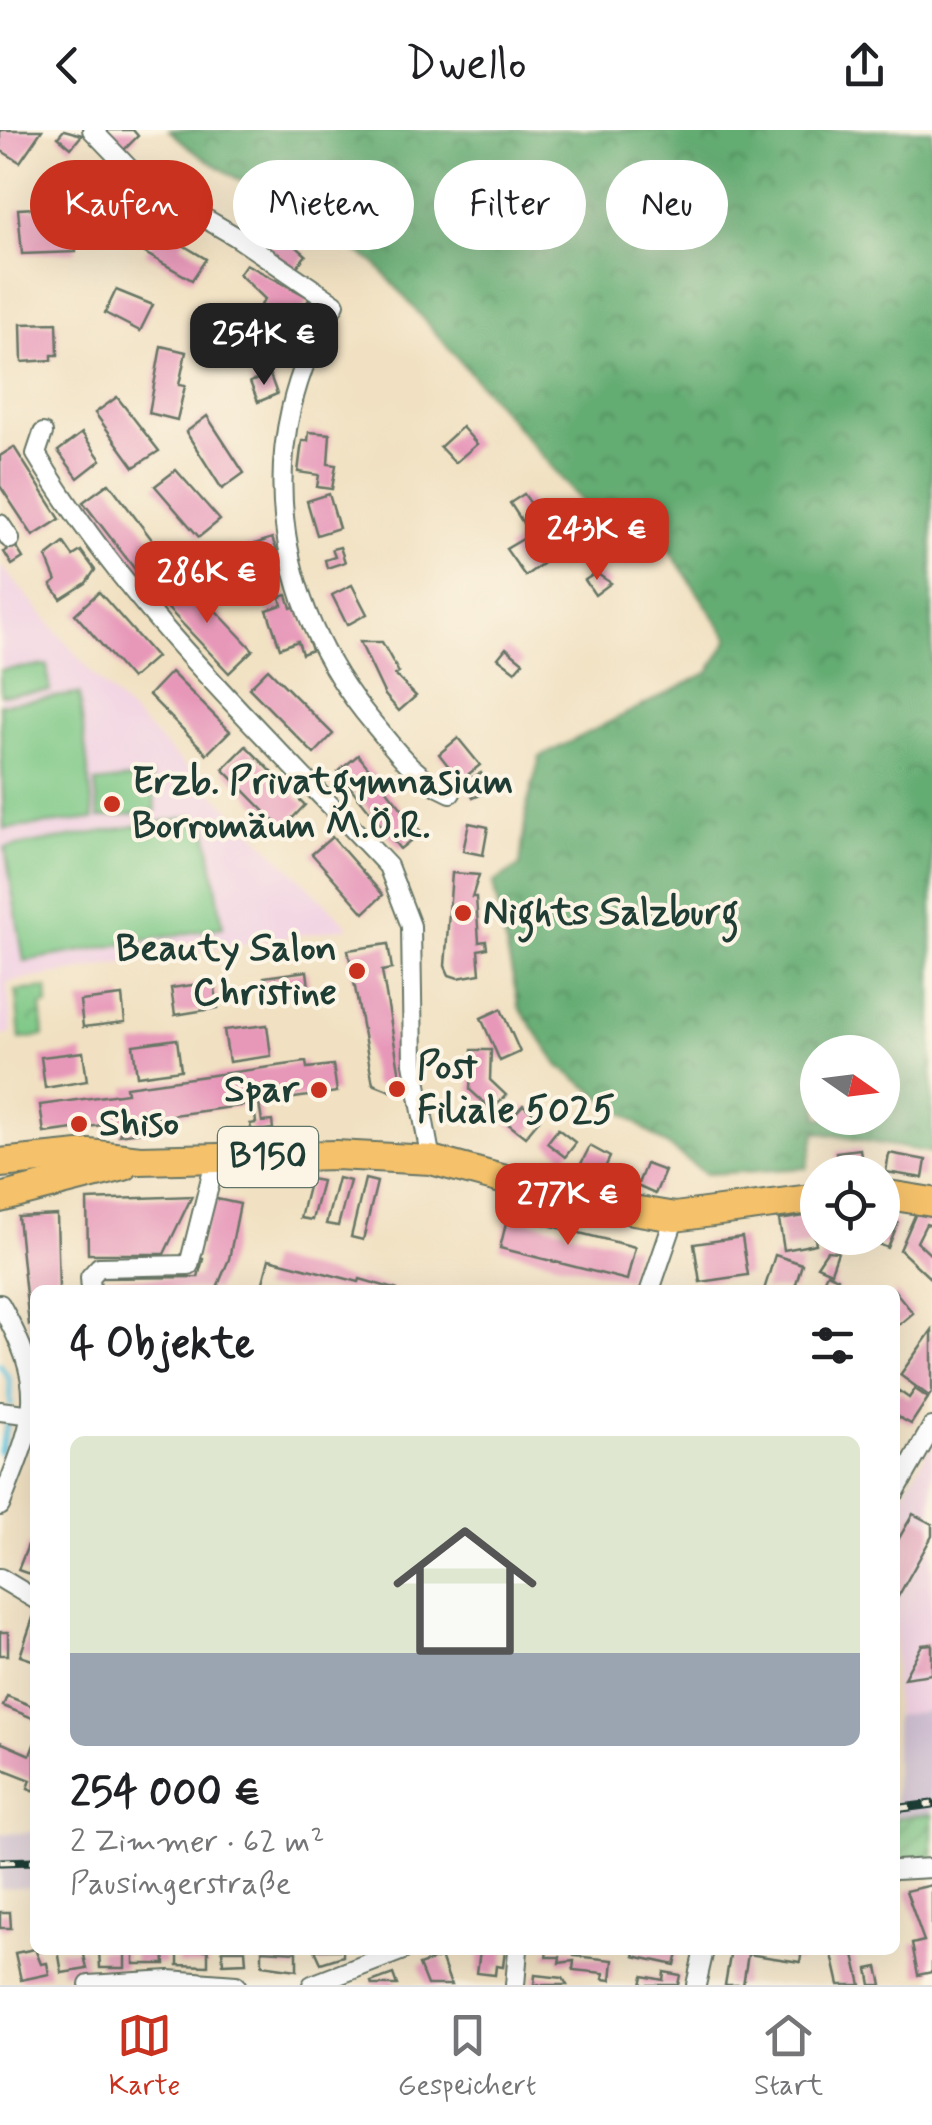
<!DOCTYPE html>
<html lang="de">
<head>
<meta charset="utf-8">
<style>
	body { margin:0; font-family:Mynerve,sans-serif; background:#f6f6f6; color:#202124; height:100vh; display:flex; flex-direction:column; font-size:38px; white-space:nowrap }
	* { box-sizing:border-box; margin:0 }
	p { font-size:32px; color:#757577 }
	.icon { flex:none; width:55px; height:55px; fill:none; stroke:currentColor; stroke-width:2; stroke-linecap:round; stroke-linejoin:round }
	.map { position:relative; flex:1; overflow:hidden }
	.sheet { position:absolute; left:30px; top:1155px; width:870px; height:670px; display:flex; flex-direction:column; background:#fff; border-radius:15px; box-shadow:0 10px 40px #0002 }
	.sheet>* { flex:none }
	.hud { position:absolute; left:30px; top:30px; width:872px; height:90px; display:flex; gap:20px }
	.needle { width:65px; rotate:104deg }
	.controls { position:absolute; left:800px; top:905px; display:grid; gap:20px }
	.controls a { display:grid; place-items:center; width:100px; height:100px; border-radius:50%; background:#fff; box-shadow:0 10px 40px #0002; font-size:50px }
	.price { position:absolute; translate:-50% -85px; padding:0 22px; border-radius:20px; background:#c8321e; color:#fff; font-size:32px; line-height:65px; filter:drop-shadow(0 2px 5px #0008) }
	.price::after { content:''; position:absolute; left:50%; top:60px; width:30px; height:22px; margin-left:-15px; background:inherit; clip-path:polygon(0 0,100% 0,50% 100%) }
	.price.active { background:#222; color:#fff }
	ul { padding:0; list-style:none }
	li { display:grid; align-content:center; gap:20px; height:530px; padding:0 40px }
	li+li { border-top:2px solid #e0e0e0 }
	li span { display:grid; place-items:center; height:310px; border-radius:15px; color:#555 }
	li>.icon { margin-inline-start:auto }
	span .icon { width:180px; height:180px; fill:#fffc; stroke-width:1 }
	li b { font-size:42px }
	h2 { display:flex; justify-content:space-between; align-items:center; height:120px; padding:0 40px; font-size:42px }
	.tag { padding:0 35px; border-radius:45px; background:#fff; box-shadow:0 10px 40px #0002; font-size:35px; line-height:90px }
	.tag.active { background:#c8321e; color:#fff }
	header { display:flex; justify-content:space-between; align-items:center; height:130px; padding:0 40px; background:#fff; font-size:45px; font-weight:600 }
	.tabs { display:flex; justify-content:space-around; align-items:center; height:140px; border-top:2px solid #e0e0e0; background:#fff; font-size:28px; color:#757577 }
	.tabs a { display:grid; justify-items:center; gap:5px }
	.tabs .active { color:#c8321e }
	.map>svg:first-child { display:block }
	.built { fill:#f1d0e3 }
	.industrial { fill:#cebed1 }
	.forest { fill:url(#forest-crowns); stroke:#427453; stroke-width:2.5; fill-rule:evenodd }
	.park { fill:url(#park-crowns); stroke:#4d825c; stroke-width:2.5 }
	.garden { fill:url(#garden-furrows); stroke:#4d825c; stroke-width:2.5 }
	.pitch { fill:#7bc785; stroke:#4d825c; stroke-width:2.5 }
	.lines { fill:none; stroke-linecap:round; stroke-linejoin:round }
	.stream { stroke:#63c5e1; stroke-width:5 }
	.building { fill:#e798b9 }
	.street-casing { stroke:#687666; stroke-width:22 }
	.primary-casing { stroke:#687666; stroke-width:32 }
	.street { stroke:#fff; stroke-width:18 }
	.primary { stroke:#f5c16b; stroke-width:28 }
	.rail-casing { stroke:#1f3d34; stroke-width:9 }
	.rail { stroke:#fcf5e5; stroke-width:5; stroke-dasharray:15; stroke-linecap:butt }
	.poi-dot { fill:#c8321e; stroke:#fcf5e5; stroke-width:4 }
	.labels { text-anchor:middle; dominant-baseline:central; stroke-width:8; stroke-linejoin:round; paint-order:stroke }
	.shield { fill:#fcf5e5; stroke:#617469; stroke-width:2.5 }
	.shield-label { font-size:35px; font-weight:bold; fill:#1f3d34 }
	.poi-label { font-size:38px; font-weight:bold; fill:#1f3d34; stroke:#fcf5e5; text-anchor:start }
</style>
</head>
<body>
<header><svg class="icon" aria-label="back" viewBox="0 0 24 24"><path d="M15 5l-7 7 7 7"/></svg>Dwello<svg class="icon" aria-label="share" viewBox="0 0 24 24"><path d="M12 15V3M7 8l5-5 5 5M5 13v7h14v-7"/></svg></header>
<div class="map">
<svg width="932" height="1855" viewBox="0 0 932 1855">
	<defs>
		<pattern id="forest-crowns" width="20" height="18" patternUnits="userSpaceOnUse" patternTransform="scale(2.5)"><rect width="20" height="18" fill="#64ac72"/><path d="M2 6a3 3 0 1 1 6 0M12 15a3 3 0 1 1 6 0" fill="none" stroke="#528d5e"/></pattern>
		<pattern id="park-crowns" width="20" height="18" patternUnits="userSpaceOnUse" patternTransform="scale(2.5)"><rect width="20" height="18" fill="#7bc785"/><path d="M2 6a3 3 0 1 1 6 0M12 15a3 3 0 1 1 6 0" fill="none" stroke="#64a36e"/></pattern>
		<pattern id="garden-furrows" width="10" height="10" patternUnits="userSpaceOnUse" patternTransform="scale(2.5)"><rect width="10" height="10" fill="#7bc785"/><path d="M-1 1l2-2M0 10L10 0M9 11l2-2" fill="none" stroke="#64a36e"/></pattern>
	</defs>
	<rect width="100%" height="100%" fill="#fcf5e5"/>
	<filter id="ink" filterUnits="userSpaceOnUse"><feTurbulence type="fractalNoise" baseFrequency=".01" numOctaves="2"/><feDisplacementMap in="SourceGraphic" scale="20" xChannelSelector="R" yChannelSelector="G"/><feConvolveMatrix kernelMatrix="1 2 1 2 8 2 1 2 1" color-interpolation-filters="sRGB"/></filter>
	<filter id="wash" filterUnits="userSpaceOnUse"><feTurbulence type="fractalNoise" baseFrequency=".0048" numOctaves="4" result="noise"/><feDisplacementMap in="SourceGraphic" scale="40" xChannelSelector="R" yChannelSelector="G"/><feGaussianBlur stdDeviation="2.25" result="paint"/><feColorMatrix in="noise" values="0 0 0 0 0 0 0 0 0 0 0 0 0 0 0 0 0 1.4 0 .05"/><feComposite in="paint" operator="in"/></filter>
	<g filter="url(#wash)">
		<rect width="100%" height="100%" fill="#f1e1c2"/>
		<g class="built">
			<path d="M0 434 99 551 350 797 7 852 12 904 0 906Z"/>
			<path d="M932 1314V1580L895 1586V1379Z"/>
		</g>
		<g class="industrial">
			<path d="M932 1580V1684L895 1689V1586Z"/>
			<path d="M35 1702V1757L0 1759V1704Z"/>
		</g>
		<path class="forest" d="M169 0H932V1023L816 1002 807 1038 706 1044 559 936 519 877 493 753 520 736 527 676 540 627 709 542 729 509 663 411 610 404 375 133 196 23ZM818 922H882V988H818Z"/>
		<path class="park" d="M47 858 48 875 41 876 44 906 20 909 16 861Z"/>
		<path class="garden" d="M932 1684V1729L895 1732V1688Z"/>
		<g class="pitch">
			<path d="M47 535 50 561 1 565 0 540Z"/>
			<path d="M79 564 94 689 4 699 0 574Z"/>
			<path d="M151 646 156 681 99 688 95 653Z"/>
			<path d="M195 686 196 695 206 694 223 797 24 831 5 718Z"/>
		</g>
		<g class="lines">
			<g class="stream">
				<path d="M0 1234 9 1249 11 1275"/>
				<path d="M0 1322 9 1287"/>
			</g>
		</g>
		<g id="blocks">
			<g class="building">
				<path d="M0 0H42L20 32 0 20Z"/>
				<path d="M64 0 82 5 71 18 58 7Z"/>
				<path d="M103 0H133L138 6 123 21Z"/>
				<path d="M91 32 109 50 104 54 117 63 107 80 75 47Z"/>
				<path d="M53 77 55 101 75 99 76 122 22 124 18 79Z"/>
				<path d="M169 85 192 101 181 114 206 129 192 150 145 123Z"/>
				<path d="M279 102 306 125 292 143 263 122Z"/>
				<path d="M246 134 310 168 298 186 288 179 281 190 261 175 265 169 239 144Z"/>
				<path d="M116 160 153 175 140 201 105 183Z"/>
				<path d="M57 193 58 225H52V230L22 232 21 194Z"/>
				<path d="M161 216 186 222 179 255 185 256 177 290 149 283Z"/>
				<path d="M270 245 277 264 258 272 250 252Z"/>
				<path d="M117 267 159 321 134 337 95 283Z"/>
				<path d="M207 286 244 343 222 359 186 302Z"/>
				<path d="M462 297 477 314 455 333 440 317Z"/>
				<path d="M309 302 330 304 328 334 336 335 332 359 317 357 319 345 298 342 302 311H308Z"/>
				<path d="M82 303 101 330 78 348 58 321Z"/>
				<path d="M14 317 60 389 33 406 0 356V326Z"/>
				<path d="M176 340 220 390 199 407 155 356Z"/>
				<path d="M109 353 169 432 144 451 83 372Z"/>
				<path d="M329 364 339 398 317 405 307 371Z"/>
				<path d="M524 364 552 404 537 412 549 429 525 446 506 419 538 400 532 391 525 396 510 373Z"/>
				<path d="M272 408 277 421 258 428 269 457 245 466 233 433 247 428 243 418Z"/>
				<path d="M64 413 73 426 81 421 95 440 86 453 61 469 51 455 56 451 46 427Z"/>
				<path d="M15 415 23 428 12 435 4 422Z"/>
				<path d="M340 417 345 432 327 438 325 430 335 427 332 419Z"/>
				<path d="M596 443 611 453 595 465 585 450Z"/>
				<path d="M185 448 253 520 229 543 161 471Z"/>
				<path d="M352 455 367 484 347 495 332 465Z"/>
				<path d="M99 462 156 527 131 549 75 484Z"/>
				<path d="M287 465 291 478 297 476 312 520 302 524 298 511 280 518 267 480 282 475 280 467Z"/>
				<path d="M360 512H382L399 543 395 545 416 566 399 581 385 565Z"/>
				<path d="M506 518 523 532 515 541 498 528Z"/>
				<path d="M268 539 333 604 314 624 249 558Z"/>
				<path d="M171 542 230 601 207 624 149 565Z"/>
				<path d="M458 608 480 635 460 651 439 624Z"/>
				<path d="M246 616 305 675 282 699 223 639Z"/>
				<path d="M358 625 421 702 400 719 338 642Z"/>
				<path d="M481 643 489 661 473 668 465 651Z"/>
				<path d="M469 693 488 697 483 725 463 721Z"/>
				<path d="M332 707 383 765 364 783 312 724Z"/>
				<path d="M452 743 479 745 472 767H476L479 812 486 811 487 818 478 820 480 844 458 848 449 845 445 836Z"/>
				<path d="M388 814 392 839 382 841 403 963 398 964 373 954 348 820Z"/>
				<path d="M307 841 310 866 294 869V865L267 872 264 847Z"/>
				<path d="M214 852 218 878 175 885 171 858Z"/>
				<path d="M122 866 125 892 83 897 80 871Z"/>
				<path d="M501 879 520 922 500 931 481 888Z"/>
				<path d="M267 895 271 926 229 932 224 900Z"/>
				<path d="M177 909 181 940 137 946 133 915Z"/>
				<path d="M472 920H491L490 950 506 965 492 980 470 960Z"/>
				<path d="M83 922 87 951 45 958 41 927Z"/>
				<path d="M306 932 307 938 333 935 337 962 259 973 262 992 272 991 273 999 252 1002 250 994 256 993 254 974 129 991 130 996 140 994 141 1002 119 1005 124 992 44 1003 40 975 127 963 126 957Z"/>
				<path d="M523 975 540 989 525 1007 507 993Z"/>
				<path d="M558 999 576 1013 565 1027 547 1013Z"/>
				<path d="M590 1016 610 1027 602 1044 581 1034Z"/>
				<path d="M860 1019 863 1042H839L836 1022Z"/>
				<path d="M889 1023 926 1030 923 1048 886 1042Z"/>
				<path d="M646 1034 665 1041 655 1064 637 1056Z"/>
				<path d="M338 1048 350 1051 338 1096 326 1094Z"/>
				<path d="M310 1049 322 1051 312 1090 300 1088Z"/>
				<path d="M365 1049 377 1052 363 1110 351 1107Z"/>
				<path d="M192 1066 164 1124H88L87 1070Z"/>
				<path d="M212 1068 240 1074 229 1129 216 1160H97V1148L198 1147 203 1129 198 1127Z"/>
				<path d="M916 1083 932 1087V1096L926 1094 917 1112 932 1126V1150L900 1120Z"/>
				<path d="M57 1085 59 1160H35V1195H29L18 1087Z"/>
				<path d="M508 1085 635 1117 627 1150 500 1118Z"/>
				<path d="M811 1085 816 1114 784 1120 779 1090Z"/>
				<path d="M882 1086 898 1093 888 1118 868 1110 882 1108Z"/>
				<path d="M742 1107 748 1145 700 1152 694 1114Z"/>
				<path d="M827 1121 838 1122 831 1142 817 1136Z"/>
				<path d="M775 1125 802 1134 794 1160H764Z"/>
				<path d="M269 1129 359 1152 360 1149 398 1160H261Z"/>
				<path d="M827 1143 838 1148 834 1156 842 1160H819Z"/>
				<path d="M895 1161 913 1183 895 1198Z"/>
				<path d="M932 1200V1262L929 1266 900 1245Z"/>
				<path d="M915 1259 928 1268 911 1294 895 1285V1267L899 1261 909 1268Z"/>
				<path d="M913 1384 932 1394V1406L895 1472V1415Z"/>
				<path d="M28 1415 35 1418V1446L18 1440Z"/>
				<path d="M35 1482V1531L20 1526Z"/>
				<rect x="0" y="1502" width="8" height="23"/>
				<path d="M932 1514V1544L904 1548 922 1515Z"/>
				<path d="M7 1566 35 1577V1589L3 1576Z"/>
				<path d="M0 1612 30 1625 35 1612V1661L28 1658 31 1650 0 1638Z"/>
				<path d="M932 1755V1842L918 1845 912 1814 924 1811 906 1761Z"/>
				<path d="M0 1782H10L11 1798H0Z"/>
				<path d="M35 1819 41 1834 47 1833 49 1844 21 1850 15 1823Z"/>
				<path d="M58 1820H83L87 1839 62 1843Z"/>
				<path d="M99 1820H125V1838H100Z"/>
				<path d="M134 1820H164L165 1834H134Z"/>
				<path d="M178 1820H208V1836L178 1835Z"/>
				<path d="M222 1820H245L246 1833 223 1834Z"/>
				<path d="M262 1820 297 1822V1840L262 1835Z"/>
				<path d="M315 1820H343V1826L321 1833Z"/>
				<path d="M480 1820H505L503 1837 496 1836 495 1845 477 1843Z"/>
				<path d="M547 1820H575L574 1826 613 1830 611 1850 603 1849 604 1843 573 1840 574 1831 559 1833 560 1827H546Z"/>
				<path d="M636 1820H679L675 1835 634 1826Z"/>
				<path d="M731 1820H802L800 1832 748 1824 743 1855H725Z"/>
				<path d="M831 1820H853L861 1855H839Z"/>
				<path d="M441 1827 451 1855H427L419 1835Z"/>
				<path d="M878 1837 882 1855H871L868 1839Z"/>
				<path d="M664 1842 680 1845 678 1855H641L643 1846 663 1850Z"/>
				<path d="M393 1844 397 1855H372L371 1852Z"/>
				<path d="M535 1845 563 1848 567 1855H534Z"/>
			</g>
		</g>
	</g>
	<g filter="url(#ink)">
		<use href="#blocks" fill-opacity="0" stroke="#687666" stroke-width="2.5"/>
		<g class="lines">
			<defs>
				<g id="street">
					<path d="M92 0 141 51 235 106 335 174C250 309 272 473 373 593 399 624 413 646 451 663"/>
					<path d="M43 303 36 324C129 479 265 604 388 736L411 796 413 933 431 1030"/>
					<path d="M0 394 10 409"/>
					<path d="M91 1160 90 1147 99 1137 189 1135 216 1028"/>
					<path d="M650 1160 675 1087"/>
					<path d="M0 1174C50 1263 35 1286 0 1376"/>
					<path d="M0 1281 34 1285"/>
					<path d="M895 1362 932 1297"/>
					<path d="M0 1448 35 1469"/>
					<path d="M895 1740 932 1738"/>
					<path d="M89 1855 169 1850 236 1855"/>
					<path d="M312 1855 403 1820"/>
					<path d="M515 1855 518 1820"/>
					<path d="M696 1855 704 1820"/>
				</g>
				<g id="primary">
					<path d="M0 1033 89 1024 140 1030 336 1025 431 1030 591 1073 675 1087 818 1068"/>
					<path d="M882 1064 932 1072"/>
					<path d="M0 1068 124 1036"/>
				</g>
			</defs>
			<use href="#street" class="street-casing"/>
			<use href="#primary" class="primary-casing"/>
			<use href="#street" class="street"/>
			<use href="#primary" class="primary"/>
			<defs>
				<g id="rail">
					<path d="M895 1679 932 1674"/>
					<path d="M0 1732 35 1731"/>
				</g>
			</defs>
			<use href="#rail" class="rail-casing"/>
			<use href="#rail" class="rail"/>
		</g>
	</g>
	<g class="poi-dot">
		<circle cx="112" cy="674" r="10"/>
		<circle cx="463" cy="783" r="10"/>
		<circle cx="357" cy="841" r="10"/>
		<circle cx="397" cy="959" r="10"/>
		<circle cx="319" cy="960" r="10"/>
		<circle cx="79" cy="994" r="10"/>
	</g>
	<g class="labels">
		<rect class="shield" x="218" y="997" width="100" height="60" rx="8"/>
		<g class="shield-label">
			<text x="268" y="1027">B150</text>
		</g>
		<g class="poi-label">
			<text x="132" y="652">Erzb. Privatgymnasium<tspan x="132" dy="44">Borromäum M.Ö.R.</tspan></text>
			<text x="483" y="783">Nights Salzburg</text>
			<text x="337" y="819" text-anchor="end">Beauty Salon<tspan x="337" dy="44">Christine</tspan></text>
			<text x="417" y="937">Post<tspan x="417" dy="44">Filiale 5025</tspan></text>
			<text x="299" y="960" text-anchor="end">Spar</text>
			<text x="99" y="994">Shiso</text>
		</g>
	</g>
</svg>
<div class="controls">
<a><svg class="needle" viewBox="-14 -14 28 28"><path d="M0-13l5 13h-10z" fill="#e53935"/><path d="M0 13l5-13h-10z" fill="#757577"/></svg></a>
<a><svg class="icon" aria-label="locate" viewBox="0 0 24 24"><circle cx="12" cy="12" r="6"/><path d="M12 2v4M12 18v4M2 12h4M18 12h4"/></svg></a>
</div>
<b class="price active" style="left:264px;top:258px">254K €</b>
<b class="price" style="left:597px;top:453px">243K €</b>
<b class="price" style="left:207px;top:496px">286K €</b>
<b class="price" style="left:568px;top:1118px">277K €</b>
<div class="hud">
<a class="tag active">Kaufen</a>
<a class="tag">Mieten</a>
<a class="tag">Filter</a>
<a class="tag">Neu</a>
</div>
<section class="sheet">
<h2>4 Objekte<svg class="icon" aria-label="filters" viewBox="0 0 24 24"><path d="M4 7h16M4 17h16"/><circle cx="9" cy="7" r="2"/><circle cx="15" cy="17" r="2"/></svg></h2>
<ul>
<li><span style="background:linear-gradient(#dfe7d0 70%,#9aa5b1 0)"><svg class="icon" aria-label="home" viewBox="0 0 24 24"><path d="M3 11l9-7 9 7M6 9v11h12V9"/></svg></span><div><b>254 000 €</b><p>2 Zimmer · 62 m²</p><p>Pausingerstraße</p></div></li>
</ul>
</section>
</div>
<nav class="tabs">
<a class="active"><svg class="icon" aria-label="map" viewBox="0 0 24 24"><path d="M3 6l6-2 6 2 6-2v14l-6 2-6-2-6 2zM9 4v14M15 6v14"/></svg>Karte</a>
<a><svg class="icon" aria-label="saved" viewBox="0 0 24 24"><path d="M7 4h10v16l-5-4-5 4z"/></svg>Gespeichert</a>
<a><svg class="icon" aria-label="home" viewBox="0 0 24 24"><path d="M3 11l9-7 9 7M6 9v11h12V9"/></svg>Start</a>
</nav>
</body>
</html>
